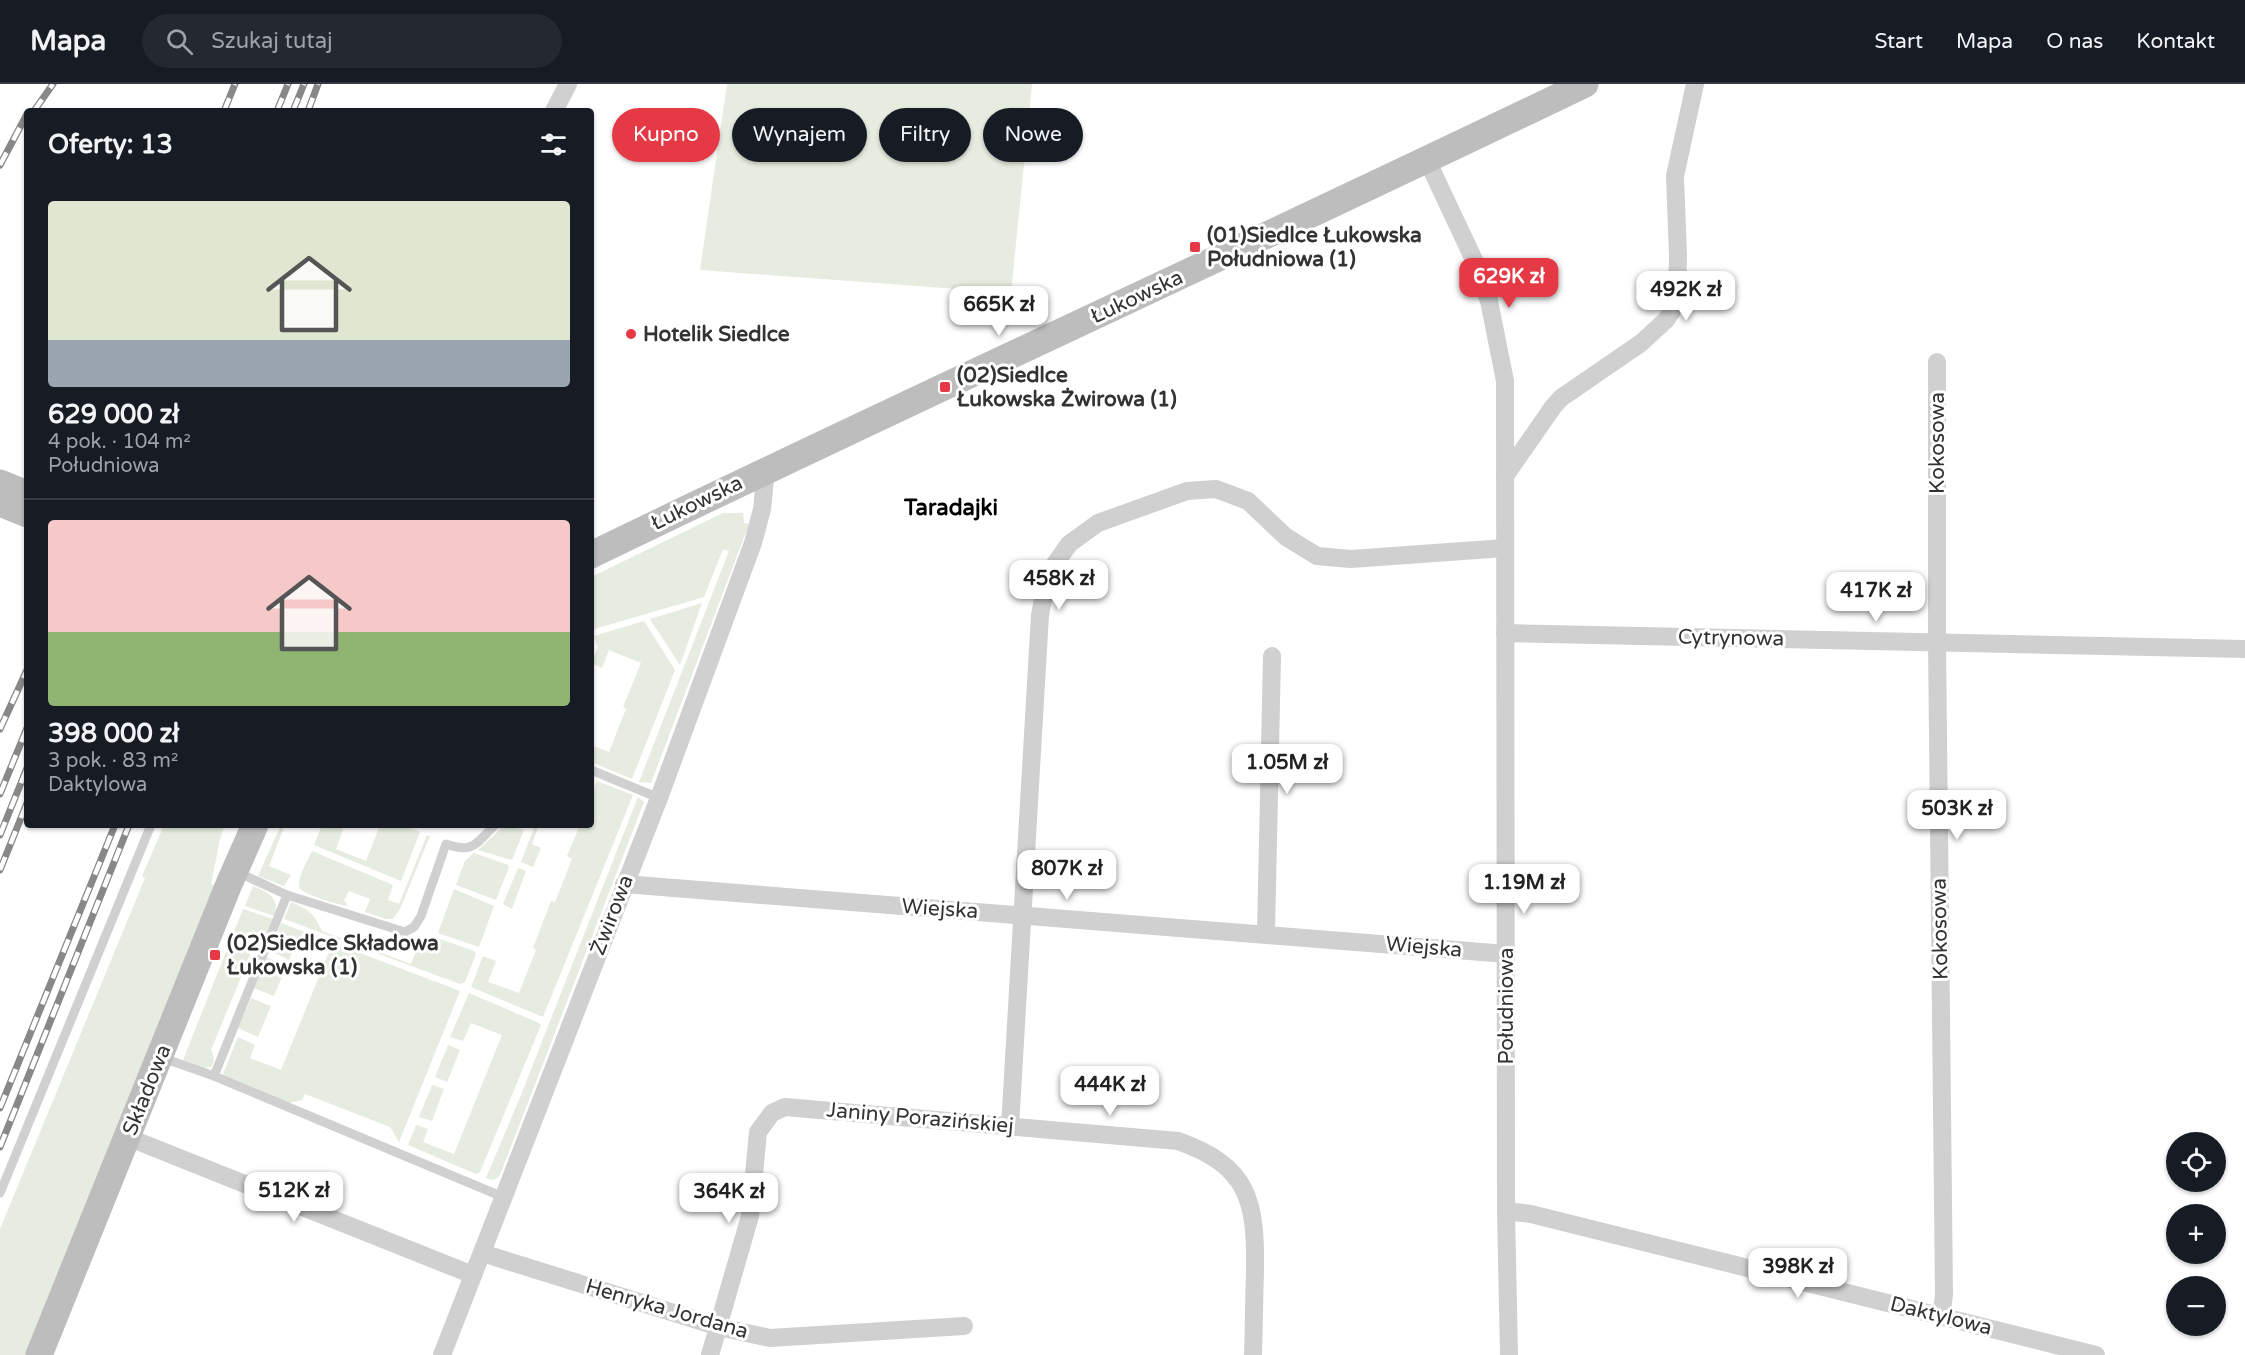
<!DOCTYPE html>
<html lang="pl">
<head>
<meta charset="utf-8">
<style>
	body { margin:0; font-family:"Varela Round",sans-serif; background:#242831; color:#f1f3f6; height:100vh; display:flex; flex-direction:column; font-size:22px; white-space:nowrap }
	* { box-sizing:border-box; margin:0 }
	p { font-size:20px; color:#9ea1a6 }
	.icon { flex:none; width:33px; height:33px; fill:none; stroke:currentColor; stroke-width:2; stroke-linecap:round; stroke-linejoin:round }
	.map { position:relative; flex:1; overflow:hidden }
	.details { position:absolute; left:24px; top:24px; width:570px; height:720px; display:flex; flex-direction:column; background:#171b24; border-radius:6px; box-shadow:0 2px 4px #0004 }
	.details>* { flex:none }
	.hud { position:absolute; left:612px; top:24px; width:570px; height:54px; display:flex; gap:12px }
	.controls { position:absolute; left:2166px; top:1048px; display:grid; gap:12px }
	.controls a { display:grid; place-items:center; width:60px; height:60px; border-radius:50%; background:#171b24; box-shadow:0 2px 4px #0004; font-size:30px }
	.price { position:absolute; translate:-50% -51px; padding:0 14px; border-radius:12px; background:#fff; color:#222; font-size:20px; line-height:39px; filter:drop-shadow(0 2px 3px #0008) }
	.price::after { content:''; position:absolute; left:50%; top:36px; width:18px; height:14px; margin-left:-9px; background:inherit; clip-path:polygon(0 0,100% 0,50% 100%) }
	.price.on { background:#e63946; color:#fff }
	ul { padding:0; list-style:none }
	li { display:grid; align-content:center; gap:12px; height:318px; padding:0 24px }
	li+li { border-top:2px solid #363941 }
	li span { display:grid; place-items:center; height:186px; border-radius:6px; color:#555 }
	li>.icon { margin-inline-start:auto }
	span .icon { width:108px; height:108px; fill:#fffc; stroke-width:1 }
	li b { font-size:26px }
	h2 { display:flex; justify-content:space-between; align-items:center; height:72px; padding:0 24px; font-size:26px }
	.chip { padding:0 21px; border-radius:27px; background:#171b24; box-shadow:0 2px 4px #0004; font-size:21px; line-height:54px }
	.chip.on { background:#e63946; color:#fff }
	header { display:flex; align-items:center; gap:36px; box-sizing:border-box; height:84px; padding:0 30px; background:#171b24; border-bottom:2px solid #363941 }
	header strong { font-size:28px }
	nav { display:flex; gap:33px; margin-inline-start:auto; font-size:21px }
	.search { width:420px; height:54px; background:#242831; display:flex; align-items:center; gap:15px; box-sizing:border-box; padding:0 21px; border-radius:33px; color:#9ea1a6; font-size:22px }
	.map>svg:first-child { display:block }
	.green { fill:#e6ecdf }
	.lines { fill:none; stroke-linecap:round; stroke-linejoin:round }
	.lane { stroke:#d0d0d0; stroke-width:9 }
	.street { stroke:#d0d0d0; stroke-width:18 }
	.secondary { stroke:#bdbdbd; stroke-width:27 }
	.rail-casing { stroke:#888; stroke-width:7 }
	.rail { stroke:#fff; stroke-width:4.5; stroke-dasharray:14; stroke-linecap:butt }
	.poi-dot { fill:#e63946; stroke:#fff; stroke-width:2 }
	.labels { text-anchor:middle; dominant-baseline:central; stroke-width:6; stroke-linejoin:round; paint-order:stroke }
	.poi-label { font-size:21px; font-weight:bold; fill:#333; stroke:#fff; text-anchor:start }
	.street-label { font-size:21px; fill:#333; stroke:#fff }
	.neighbourhood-label { font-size:22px; font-weight:bold; fill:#000; stroke:#fff }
</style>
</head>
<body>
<header>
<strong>Mapa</strong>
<div class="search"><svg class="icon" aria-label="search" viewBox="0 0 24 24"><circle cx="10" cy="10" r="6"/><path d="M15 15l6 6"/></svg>Szukaj tutaj</div>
<nav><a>Start</a><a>Mapa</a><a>O nas</a><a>Kontakt</a></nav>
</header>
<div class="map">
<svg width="2245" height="1271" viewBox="0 0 2245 1271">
	<rect width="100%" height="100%" fill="#fff"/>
	<g class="green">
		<path d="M727 0H1032L1011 209 700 186Z"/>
		<path d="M723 429H743L744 439 749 440 651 699 639 698 729 467 723 465 704 513 591 546V493Z"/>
		<path d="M702 519 680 581 650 535Z"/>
		<path d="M644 537 675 586 632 695 591 678V661L609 668 626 625 623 623 641 579 609 566 602 584 591 579 598 563 594 552Z"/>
		<path d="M597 697 633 711 543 933 471 903 483 872 496 877 488 898 519 909 536 866 533 864 551 817 555 818 572 775 567 772 580 741H591V712Z"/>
		<path d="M638 713 644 718 500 1091C496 1096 491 1097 486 1094L521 1011Z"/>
		<path d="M164 741H225L220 755 211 800 217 802 27 1271H0V1145L145 794 142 792Z"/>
		<path d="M281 741H285L269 782 291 791 284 802 258 792Z"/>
		<path d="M322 741H333L343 745 336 765 366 777 380 741H408L407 743 420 748 401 797 314 761Z"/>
		<path d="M505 741 524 746 512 776 478 766Z"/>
		<path d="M535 741H539L532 760 541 764 533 783 521 778Z"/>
		<path d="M427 751 430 752 400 825 393 835H386L365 828 370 815 349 807 344 817 347 819 346 822C338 820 303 811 300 804 296 795 308 776 312 767L393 801 388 816 399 820Z"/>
		<path d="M474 769 508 781 509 783 496 816 456 801 465 777Z"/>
		<path d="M518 784 526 787 512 825 503 820Z"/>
		<path d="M253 802C267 808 281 814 274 832L245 822Z"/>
		<path d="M454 805 494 822 479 863 438 849Z"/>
		<path d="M291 818C309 826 313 828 322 847L411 880 418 862 430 866 434 853 474 867 476 870 465 898 460 900 284 835Z"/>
		<path d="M243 825 273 835 259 866 251 869 211 966C213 972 216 977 211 983L203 984 183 976Z"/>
		<path d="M281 839 460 907 399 1058 390 1043 305 1010 302 1016 289 1019 225 993 223 990 238 953 255 961 250 974 281 986 329 868 298 855 289 876 271 867Z"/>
		<path d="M267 873 286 883 274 912 254 904Z"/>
		<path d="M469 909 539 939 541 941 480 1088 476 1090 408 1061 416 1041 428 1045 423 1058 454 1070 502 951 471 939 463 957 450 953Z"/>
		<path d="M251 914 271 922 258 953 238 944Z"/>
		<path d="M448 961 460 966 447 998 435 993Z"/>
		<path d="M432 1001 444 1005 432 1037 419 1033Z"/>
	</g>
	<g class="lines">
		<g class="lane">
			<path d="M591 686 659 714"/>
			<path d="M237 788 287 811 405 848 414 843 421 832 446 760C474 770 476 759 495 741"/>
			<path d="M163 974 214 992 503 1113"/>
			<path d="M214 992 287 811"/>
			<path d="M0 1109 151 741"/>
		</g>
		<g class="street">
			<path d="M554 27 568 0"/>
			<path d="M1427 76 1475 178 1489 217 1505 297 1506 1127 1509 1271"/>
			<path d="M1937 278V558L1944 1211 1941 1232"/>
			<path d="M1505 392 1553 323 1561 314 1641 259 1666 236 1672 227 1677 208 1678 172 1675 92 1695 0"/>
			<path d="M1505 549 2245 565"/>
			<path d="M624 800 1507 870"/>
			<path d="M1266 849 1272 572"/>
			<path d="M1010 1043 1040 531 1048 490 1069 460 1098 439 1187 407 1216 405 1248 417 1286 453 1317 472 1351 475 1505 464"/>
			<path d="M127 1053 473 1191"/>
			<path d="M1506 1127 1531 1130 2096 1271"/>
			<path d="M482 1169 719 1243 770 1254 964 1242"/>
			<path d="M442 1271 659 714 753 459 762 425 766 386"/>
			<path d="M710 1271 750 1132 758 1048 772 1029 785 1023 1178 1057C1249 1082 1256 1117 1255 1187 1254 1215 1254 1243 1253 1271"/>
		</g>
		<g class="secondary">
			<path d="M0 399 27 410"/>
			<path d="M0 419 27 430"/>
			<path d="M591 471C921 311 1255 159 1585 0"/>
			<path d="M39 1271 229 800 255 741"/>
		</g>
		<defs>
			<g id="rail">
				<path d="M34 27 53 0"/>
				<path d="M224 27 235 0"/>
				<path d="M277 27 288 0"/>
				<path d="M293 27 304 0"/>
				<path d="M308 27 318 0"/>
				<path d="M0 81 27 30"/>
				<path d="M0 645 27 586"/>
				<path d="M0 710 27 644"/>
				<path d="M0 751 27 684"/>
				<path d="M0 786 27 719"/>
				<path d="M0 1024 115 741"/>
				<path d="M0 1063 129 741"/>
			</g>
		</defs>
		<use href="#rail" class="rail-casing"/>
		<use href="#rail" class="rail"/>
	</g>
	<g class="poi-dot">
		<rect x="1189" y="157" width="12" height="12" rx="3"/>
		<circle cx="631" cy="250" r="6"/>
		<rect x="939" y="297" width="12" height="12" rx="3"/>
		<rect x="209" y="865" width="12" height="12" rx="3"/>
	</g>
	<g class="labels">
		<g class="poi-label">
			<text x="1207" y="151">(01)Siedlce Łukowska<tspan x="1207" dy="24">Południowa (1)</tspan></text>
			<text x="643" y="250">Hotelik Siedlce</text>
			<text x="957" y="291">(02)Siedlce<tspan x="957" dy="24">Łukowska Żwirowa (1)</tspan></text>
			<text x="227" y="859">(02)Siedlce Składowa<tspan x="227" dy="24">Łukowska (1)</tspan></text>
		</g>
		<g class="street-label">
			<text transform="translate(1137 213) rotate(-25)">Łukowska</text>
			<text transform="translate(1937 359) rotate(-90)">Kokosowa</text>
			<text transform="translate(697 419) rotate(-26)">Łukowska</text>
			<text transform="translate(1731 554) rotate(1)">Cytrynowa</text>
			<text transform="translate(940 825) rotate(4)">Wiejska</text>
			<text transform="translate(612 831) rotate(-69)">Żwirowa</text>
			<text transform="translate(1940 845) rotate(-91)">Kokosowa</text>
			<text transform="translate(1424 863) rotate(5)">Wiejska</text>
			<text transform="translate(1506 922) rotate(-90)">Południowa</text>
			<text transform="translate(147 1006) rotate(-68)">Składowa</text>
			<text transform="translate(920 1034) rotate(5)">Janiny Porazińskiej</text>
			<text transform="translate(667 1225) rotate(16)">Henryka Jordana</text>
			<text transform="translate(1941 1232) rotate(14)">Daktylowa</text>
		</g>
		<g class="neighbourhood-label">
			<text x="951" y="424">Taradajki</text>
		</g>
	</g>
</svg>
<div class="controls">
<a><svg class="icon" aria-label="locate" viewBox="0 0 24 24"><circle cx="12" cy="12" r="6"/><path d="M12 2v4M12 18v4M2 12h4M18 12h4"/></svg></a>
<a>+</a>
<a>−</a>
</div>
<b class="price on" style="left:1509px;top:225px">629K zł</b>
<b class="price" style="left:1686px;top:238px">492K zł</b>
<b class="price" style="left:999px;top:253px">665K zł</b>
<b class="price" style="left:1059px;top:527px">458K zł</b>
<b class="price" style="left:1876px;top:539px">417K zł</b>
<b class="price" style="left:1287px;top:711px">1.05M zł</b>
<b class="price" style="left:1957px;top:757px">503K zł</b>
<b class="price" style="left:1067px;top:817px">807K zł</b>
<b class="price" style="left:1524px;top:831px">1.19M zł</b>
<b class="price" style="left:1110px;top:1033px">444K zł</b>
<b class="price" style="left:294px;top:1139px">512K zł</b>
<b class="price" style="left:729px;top:1140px">364K zł</b>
<b class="price" style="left:1798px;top:1215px">398K zł</b>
<div class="hud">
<a class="chip on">Kupno</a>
<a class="chip">Wynajem</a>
<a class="chip">Filtry</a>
<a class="chip">Nowe</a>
</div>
<section class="details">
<h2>Oferty: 13<svg class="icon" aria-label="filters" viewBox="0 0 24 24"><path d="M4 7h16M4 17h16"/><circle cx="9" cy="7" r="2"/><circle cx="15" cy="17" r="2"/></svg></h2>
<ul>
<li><span style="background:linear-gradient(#dfe7d0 75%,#9aa5b1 0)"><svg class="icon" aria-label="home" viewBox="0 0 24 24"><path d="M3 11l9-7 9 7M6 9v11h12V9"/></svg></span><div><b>629 000 zł</b><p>4 pok. · 104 m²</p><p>Południowa</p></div></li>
<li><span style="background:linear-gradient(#f6c9c9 60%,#8fb573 0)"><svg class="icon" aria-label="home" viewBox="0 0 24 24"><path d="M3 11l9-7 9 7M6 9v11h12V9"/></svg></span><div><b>398 000 zł</b><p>3 pok. · 83 m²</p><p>Daktylowa</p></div></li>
</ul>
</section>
</div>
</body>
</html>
